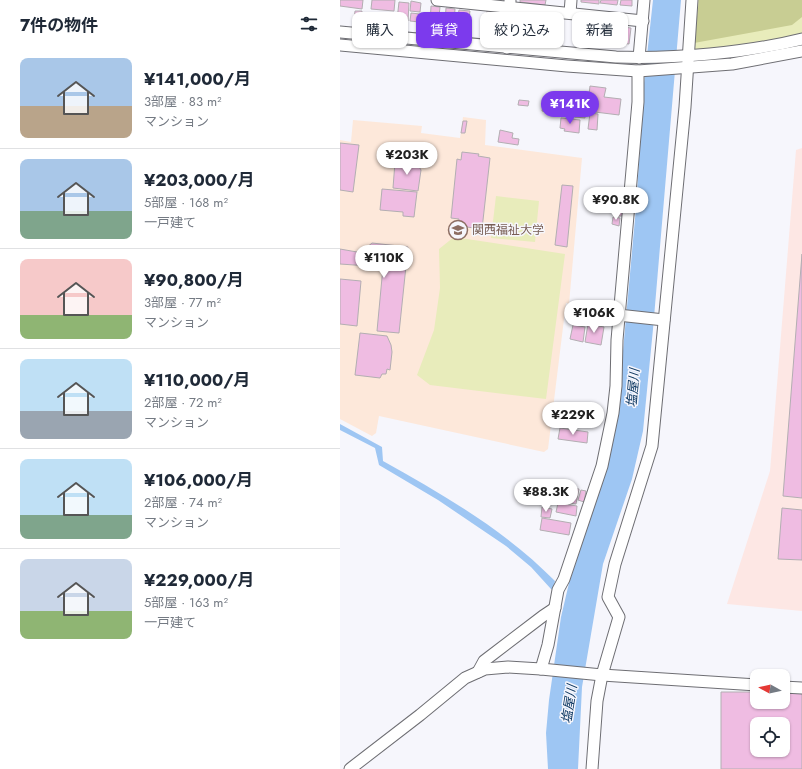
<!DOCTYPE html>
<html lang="ja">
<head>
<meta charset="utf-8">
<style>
	body { margin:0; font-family:Jost,"Noto Sans JP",sans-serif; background:#f6f6f7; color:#1f2937; height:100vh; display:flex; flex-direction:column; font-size:15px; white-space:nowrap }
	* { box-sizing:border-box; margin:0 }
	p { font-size:13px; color:#747a83 }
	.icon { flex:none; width:22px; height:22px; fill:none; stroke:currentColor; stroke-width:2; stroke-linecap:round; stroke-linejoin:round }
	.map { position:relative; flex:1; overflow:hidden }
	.drawer { display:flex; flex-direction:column; background:#fff; width:340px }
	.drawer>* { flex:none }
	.banner { position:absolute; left:12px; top:12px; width:380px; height:36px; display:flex; gap:8px }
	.needle { width:26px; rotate:278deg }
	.tools { position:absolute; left:410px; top:669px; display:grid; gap:8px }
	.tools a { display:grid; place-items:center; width:40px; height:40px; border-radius:8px; background:#fff; box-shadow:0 1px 3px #0004; font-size:20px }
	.price { position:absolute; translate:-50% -34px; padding:0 9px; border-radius:14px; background:#fff; color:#222; font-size:13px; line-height:26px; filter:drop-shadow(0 1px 2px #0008) }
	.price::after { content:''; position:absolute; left:50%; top:24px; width:12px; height:9px; margin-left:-6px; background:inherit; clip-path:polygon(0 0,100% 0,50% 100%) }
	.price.selected { background:#7c3aed; color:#fff }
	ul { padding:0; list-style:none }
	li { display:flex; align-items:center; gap:12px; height:100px; padding:0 20px }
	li+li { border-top:1px solid #e0e1e3 }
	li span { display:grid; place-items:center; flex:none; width:112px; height:80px; border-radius:8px; color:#555 }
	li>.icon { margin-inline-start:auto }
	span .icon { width:48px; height:48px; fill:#fffc; stroke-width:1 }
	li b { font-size:17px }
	h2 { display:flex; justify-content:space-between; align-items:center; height:48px; padding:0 20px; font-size:17px }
	.pill { padding:0 14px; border-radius:8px; background:#fff; box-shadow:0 1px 3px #0004; font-size:14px; line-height:36px }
	.pill.selected { background:#7c3aed; color:#fff }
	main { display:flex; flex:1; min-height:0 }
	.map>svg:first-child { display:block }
	.industrial { fill:#fde7e4 }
	.education { fill:#fde8da }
	.green { fill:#e8ecbb }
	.forest { fill:#c8cd93 }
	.water { fill:#9ec6f3 }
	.building { fill:#efbce2; stroke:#b3aeb2; fill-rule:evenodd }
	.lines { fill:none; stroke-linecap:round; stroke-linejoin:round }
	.minor-casing { stroke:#6e6e73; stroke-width:13 }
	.minor { stroke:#fff; stroke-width:11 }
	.labels { text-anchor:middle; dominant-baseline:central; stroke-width:3; stroke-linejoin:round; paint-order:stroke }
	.education-label { font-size:12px; fill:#785e54; stroke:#f6f6fc; text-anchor:start }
	.water-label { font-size:13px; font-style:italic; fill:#113b64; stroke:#f6f6fc }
</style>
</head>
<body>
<main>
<section class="drawer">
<h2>7件の物件<svg class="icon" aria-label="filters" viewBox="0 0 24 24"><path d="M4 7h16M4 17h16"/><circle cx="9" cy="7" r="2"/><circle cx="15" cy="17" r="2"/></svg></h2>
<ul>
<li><span style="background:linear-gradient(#a9c7e8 60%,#b9a48a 0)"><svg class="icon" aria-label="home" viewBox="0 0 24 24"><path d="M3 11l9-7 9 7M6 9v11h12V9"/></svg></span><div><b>¥141,000/月</b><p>3部屋 · 83 m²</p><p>マンション</p></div></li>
<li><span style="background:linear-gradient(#a9c7e8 65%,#7fa58c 0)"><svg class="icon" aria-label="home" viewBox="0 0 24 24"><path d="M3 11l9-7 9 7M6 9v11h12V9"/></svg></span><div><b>¥203,000/月</b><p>5部屋 · 168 m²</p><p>一戸建て</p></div></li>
<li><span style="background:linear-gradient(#f6c9c9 70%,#8fb573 0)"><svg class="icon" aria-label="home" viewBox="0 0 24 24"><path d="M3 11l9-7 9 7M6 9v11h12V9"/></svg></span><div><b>¥90,800/月</b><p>3部屋 · 77 m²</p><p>マンション</p></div></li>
<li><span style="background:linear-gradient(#bfe0f5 65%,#9aa5b1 0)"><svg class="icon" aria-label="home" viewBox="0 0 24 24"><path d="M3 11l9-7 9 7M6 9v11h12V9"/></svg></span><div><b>¥110,000/月</b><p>2部屋 · 72 m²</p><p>マンション</p></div></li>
<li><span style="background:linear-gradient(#bfe0f5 70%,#7fa58c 0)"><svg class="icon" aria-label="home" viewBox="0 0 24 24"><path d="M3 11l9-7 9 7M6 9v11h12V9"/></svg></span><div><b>¥106,000/月</b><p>2部屋 · 74 m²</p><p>マンション</p></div></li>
<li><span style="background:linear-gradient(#c9d6e8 65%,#8fb573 0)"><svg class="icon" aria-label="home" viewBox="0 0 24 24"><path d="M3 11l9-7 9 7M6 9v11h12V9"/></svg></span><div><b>¥229,000/月</b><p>5部屋 · 163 m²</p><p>一戸建て</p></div></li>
</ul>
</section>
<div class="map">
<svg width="462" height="769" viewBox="0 0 462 769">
	<rect width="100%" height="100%" fill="#f6f6fc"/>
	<path class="industrial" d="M462 148V611L387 604 430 471 456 150Z"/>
	<path class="education" d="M123 117 146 120 145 145 242 158 229 304 226 303 208 449 204 452 39 416 36 433 32 436 0 419V140L11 142 13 120 82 126 81 133 120 138Z"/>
	<g class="green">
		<path d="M352 0H462V39L347 56Z"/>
		<path d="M156 196 199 201 195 242 151 238Z"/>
		<path d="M114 237 225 254 206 399 90 385 77 375 94 330 100 288 99 249Z"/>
	</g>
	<path class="forest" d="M359 0H462V17L452 25 354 43Z"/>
	<g class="water">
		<path d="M313 0H341L313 329 303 431 292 479 263 564 242 687 238 769H208L206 733 209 700 221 617 229 583 267 467 278 406 296 208 304 83Z"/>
		<path d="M0 424 42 447 43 461C104 495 166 531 215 581L213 590 211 589 191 567 166 546 98 500 39 465 35 448 0 430Z"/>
	</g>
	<g class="building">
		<path d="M0 0H23L22 9 0 6Z"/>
		<path d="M32 0H55L54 11 31 9Z"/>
		<path d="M180 0H206L205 5 180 2Z"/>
		<path d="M241 0H259V4L241 2Z"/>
		<path d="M261 0H278L277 5 260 3Z"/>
		<path d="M281 0H292V6L280 5Z"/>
		<path d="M71 1 81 3 80 12 70 11Z"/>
		<path d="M59 2 69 3 68 21 57 20Z"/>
		<path d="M91 6 100 7 98 25 90 24Z"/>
		<path d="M106 8 115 9 114 23 105 22Z"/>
		<path d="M119 10 130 11 128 25 117 24Z"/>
		<path d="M15 11H22L21 21 14 20Z"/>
		<path d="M147 11 159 13 156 34 144 32Z"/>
		<path d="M71 13 89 15 88 23 70 21Z"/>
		<path d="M207 14 223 16 221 28 205 26Z"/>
		<path d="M283 27 291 28 289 44 281 43Z"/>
		<path d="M250 86 266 88 264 97 281 99 279 115 247 111Z"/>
		<path d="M179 100 189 101 188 106 178 105Z"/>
		<path d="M203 105 221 108 220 114 202 111Z"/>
		<path d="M235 110 245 111V118L235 117Z"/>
		<path d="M250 113 258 114 257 130 248 129Z"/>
		<path d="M221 118 240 120 239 133 224 131 225 129 220 128Z"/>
		<path d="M123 121H127L125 133H121Z"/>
		<path d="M160 130 173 133 172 138 179 139 178 145 158 142Z"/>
		<path d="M0 143 19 145 13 192 0 190Z"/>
		<path d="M122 152 139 154 138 156 150 158 142 229 119 226V219L111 218 117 159 121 160Z"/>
		<path d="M55 162 71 163 78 165 81 170 78 191 53 188Z"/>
		<path d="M222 185 233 186 227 247 215 245Z"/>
		<path d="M42 189 77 192 74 217 63 216V212L40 210Z"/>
		<path d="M279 205H284L283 216H277Z"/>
		<path d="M273 217 280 218 279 226 272 224Z"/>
		<path d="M32 243 68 247 59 333 37 331 43 267 0 264V249L17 252 26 248Z"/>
		<path d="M462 254V498L443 496Z"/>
		<path d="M0 279 21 281 17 326 0 324Z"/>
		<path d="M248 324 264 327 261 345 245 342Z"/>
		<path d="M233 325 245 327 243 342 230 339Z"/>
		<path d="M20 333 47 336 51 345 52 352 50 370 47 369 46 374H42L40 378 15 375Z"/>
		<path d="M220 428 248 432 247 443 218 439Z"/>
		<path d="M219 486 239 489 236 504 216 501Z"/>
		<path d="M241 490 246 491 244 502 238 500Z"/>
		<path d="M218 503 237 506 236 516 216 512Z"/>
		<path d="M202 507 212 509 210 518 201 517Z"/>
		<path d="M442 508 462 510V560L438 559Z"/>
		<path d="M202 518 231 523 229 535 200 530Z"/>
		<path d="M381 692H417V702H443V692H462V769H381ZM417 724H443V750H417Z"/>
	</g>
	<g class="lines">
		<defs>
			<g id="minor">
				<path d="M97 0 303 21"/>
				<path d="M230 13 231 0"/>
				<path d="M0 32 276 57C334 59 406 53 462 39"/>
				<path d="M0 45 227 66 298 71 392 64 462 51"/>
				<path d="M167 48 170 1"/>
				<path d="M299 58 304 0"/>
				<path d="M232 310 324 320"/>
				<path d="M201 669 208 645 218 590 224 579 262 466 273 413 276 386 277 340 298 102V71"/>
				<path d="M138 672 144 661 203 616 215 608"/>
				<path d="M443 687 462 688"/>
				<path d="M10 769 80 715 125 678 145 669 168 667 201 669 262 675 417 685"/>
				<path d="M252 769 257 701 262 675 279 617 268 597 275 564 312 446 345 107 352 0"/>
			</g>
		</defs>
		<use href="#minor" class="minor-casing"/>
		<use href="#minor" class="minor"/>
	</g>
	<defs>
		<symbol id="university-ring" viewBox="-11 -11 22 22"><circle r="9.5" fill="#f6f6fc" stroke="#8d6e63" stroke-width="1.5"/><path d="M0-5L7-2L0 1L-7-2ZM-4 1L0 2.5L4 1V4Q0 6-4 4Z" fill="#8d6e63"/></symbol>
	</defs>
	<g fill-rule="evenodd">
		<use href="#university-ring" x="107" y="219" width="22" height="22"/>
	</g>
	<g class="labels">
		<g class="education-label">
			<text x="132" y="230">関西福祉大学</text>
		</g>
		<g class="water-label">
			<text transform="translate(293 388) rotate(-85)">塩屋川</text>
			<text transform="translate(229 704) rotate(-81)">塩屋川</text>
		</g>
	</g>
</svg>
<div class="tools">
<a><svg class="needle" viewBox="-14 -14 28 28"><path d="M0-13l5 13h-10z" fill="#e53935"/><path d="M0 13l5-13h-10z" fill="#747a83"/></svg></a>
<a><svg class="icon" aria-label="locate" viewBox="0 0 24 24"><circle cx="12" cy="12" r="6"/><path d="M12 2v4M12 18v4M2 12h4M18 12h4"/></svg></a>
</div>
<b class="price selected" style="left:230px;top:125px">¥141K</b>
<b class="price" style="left:67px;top:176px">¥203K</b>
<b class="price" style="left:276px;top:221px">¥90.8K</b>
<b class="price" style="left:44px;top:279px">¥110K</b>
<b class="price" style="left:254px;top:334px">¥106K</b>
<b class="price" style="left:233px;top:436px">¥229K</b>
<b class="price" style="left:206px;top:513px">¥88.3K</b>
<div class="banner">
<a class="pill">購入</a>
<a class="pill selected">賃貸</a>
<a class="pill">絞り込み</a>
<a class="pill">新着</a>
</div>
</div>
</main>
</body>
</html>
